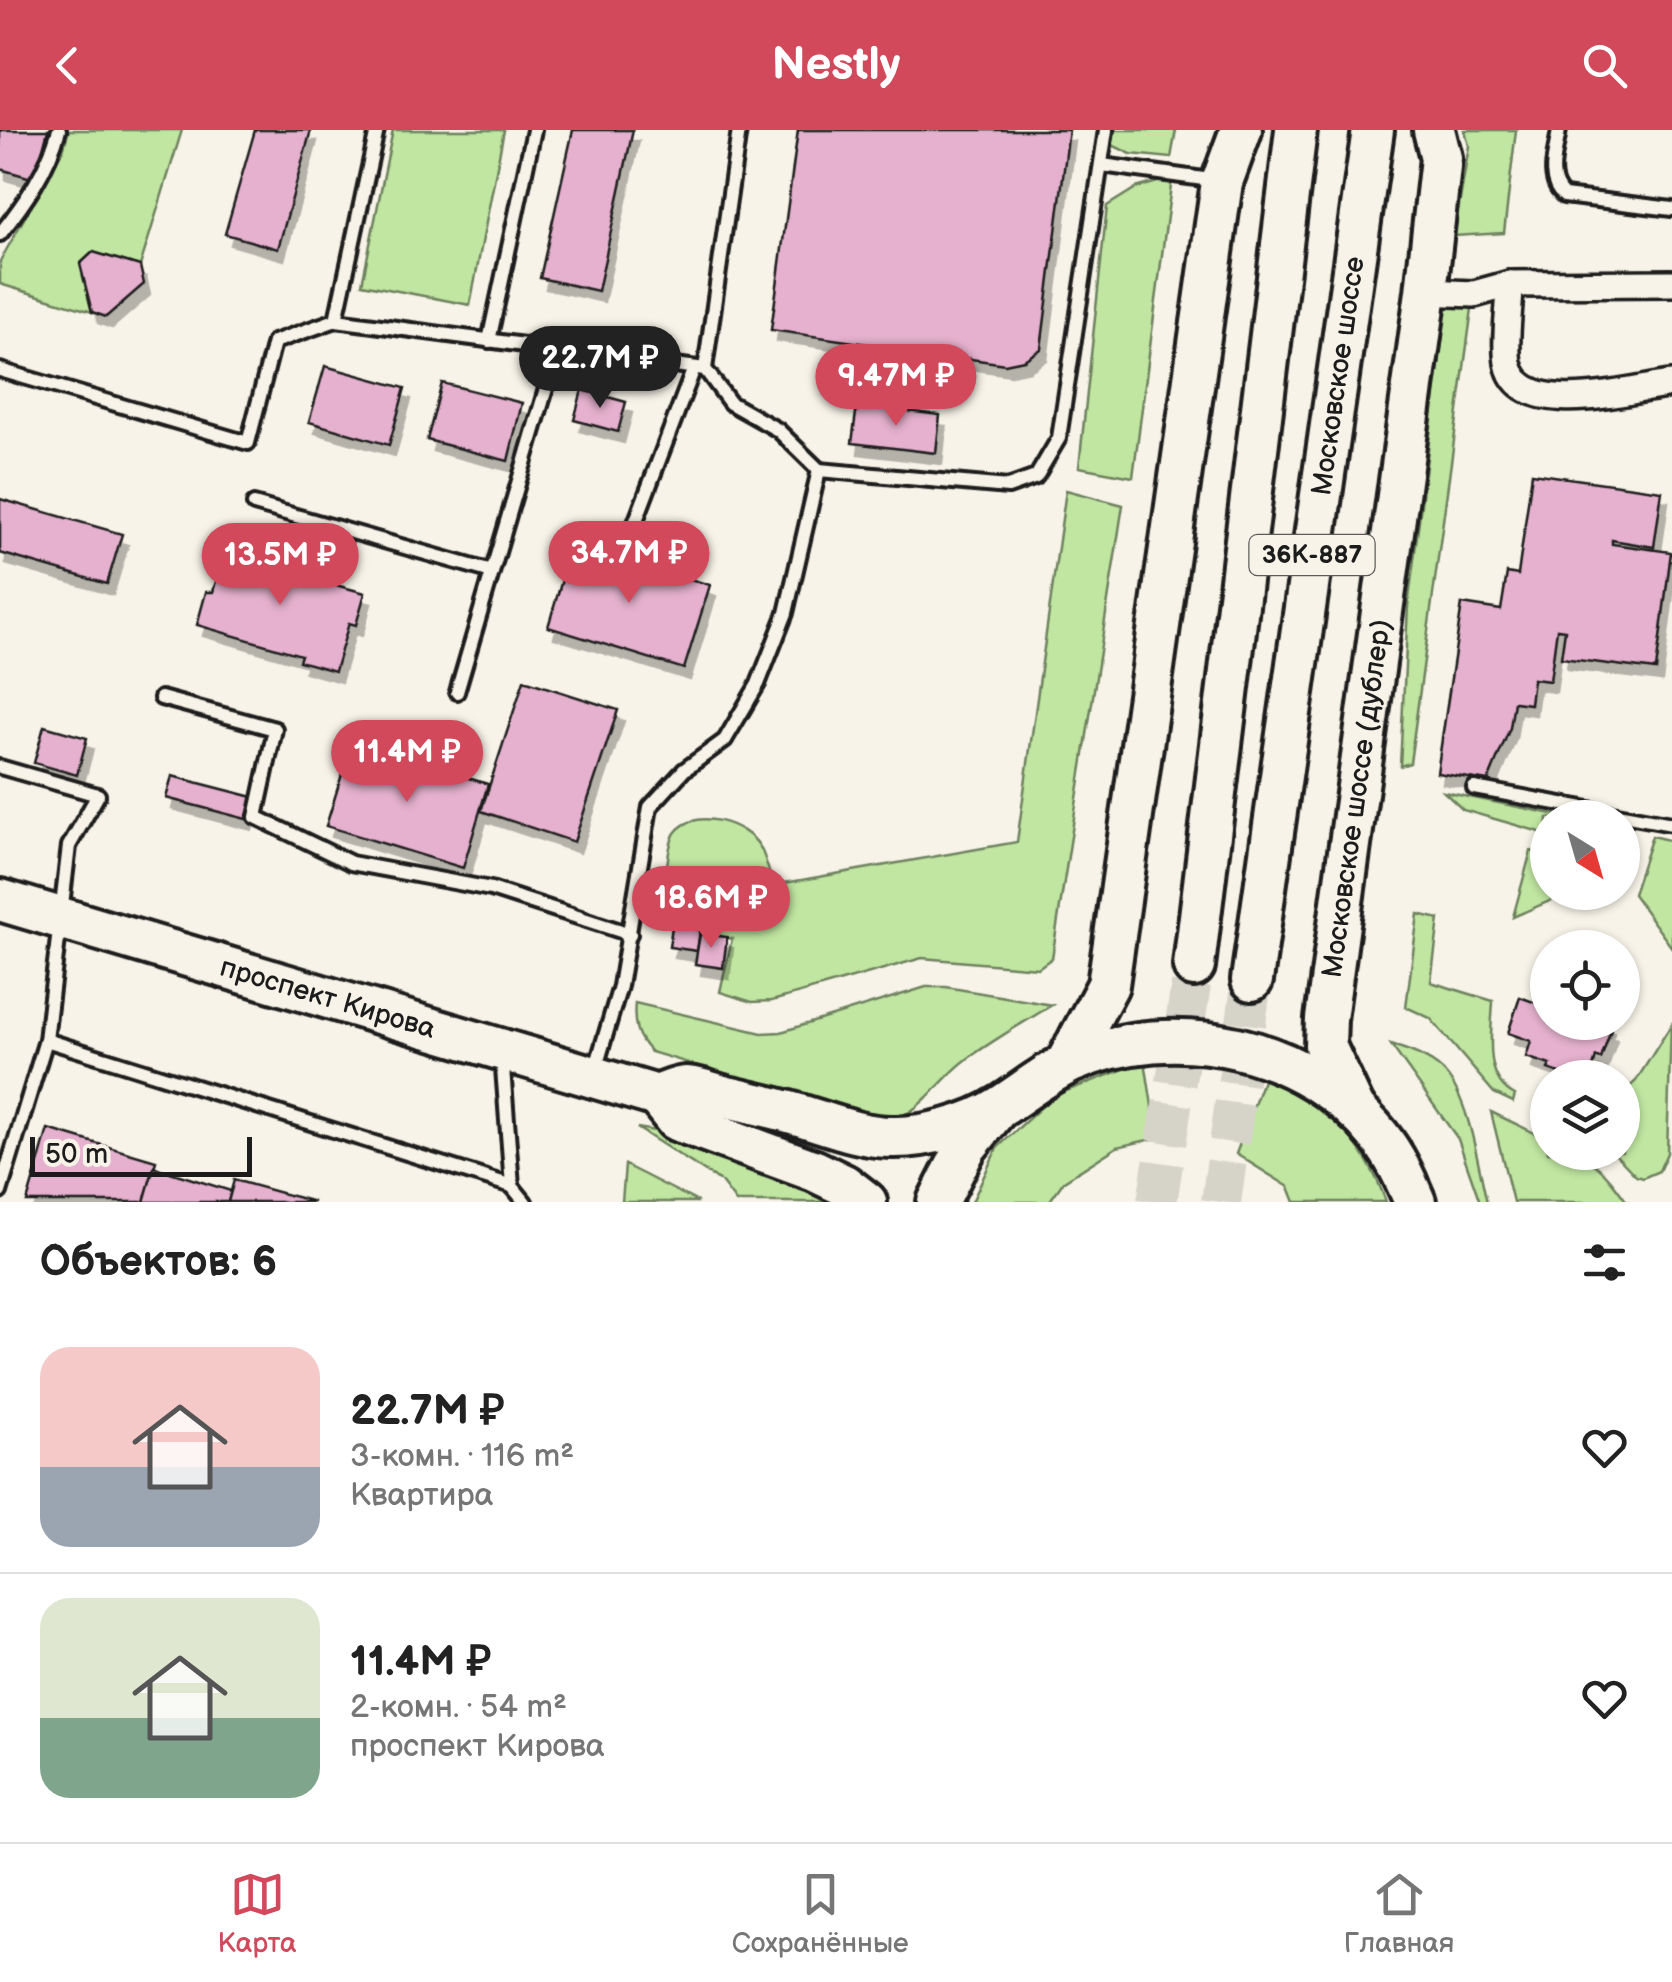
<!DOCTYPE html>
<html lang="ru">
<head>
<meta charset="utf-8">
<style>
	body { margin:0; font-family:"Balsamiq Sans",sans-serif; background:#f2f2f2; color:#222; height:100vh; display:flex; flex-direction:column; font-size:38px; white-space:nowrap }
	* { box-sizing:border-box; margin:0 }
	p { font-size:32px; color:#767676 }
	.icon { flex:none; width:55px; height:55px; fill:none; stroke:currentColor; stroke-width:2; stroke-linecap:round; stroke-linejoin:round }
	.map { position:relative; height:1072px; overflow:hidden }
	.sheet { display:flex; flex-direction:column; background:#fff; flex:1 }
	.sheet>* { flex:none }
	.needle { width:65px; rotate:143deg }
	.controls { position:absolute; left:1530px; top:670px; display:grid; gap:20px }
	.controls a { display:grid; place-items:center; width:110px; height:110px; border-radius:50%; background:#fff; box-shadow:0 2px 8px #0004; font-size:50px }
	.scale { position:absolute; left:30px; bottom:25px; width:222px; box-sizing:border-box; padding-left:10px; border:5px solid #1c1c1c; border-top:0; font-size:28px; line-height:35px; white-space:nowrap; color:#1c1c1c; -webkit-text-stroke:8px #f7f3e8; paint-order:stroke }
	.price { position:absolute; translate:-50% -85px; padding:0 22px; border-radius:35px; background:#d1495b; color:#fff; font-size:32px; line-height:65px; filter:drop-shadow(0 2px 5px #0008) }
	.price::after { content:''; position:absolute; left:50%; top:60px; width:30px; height:22px; margin-left:-15px; background:inherit; clip-path:polygon(0 0,100% 0,50% 100%) }
	.price.on { background:#222; color:#fff }
	ul { padding:0; list-style:none }
	li { display:flex; align-items:center; gap:30px; height:250px; padding:0 40px }
	li+li { border-top:2px solid #e0e0e0 }
	li span { display:grid; place-items:center; flex:none; width:280px; height:200px; border-radius:30px; color:#555 }
	li>.icon { margin-inline-start:auto }
	span .icon { width:120px; height:120px; fill:#fffc; stroke-width:1 }
	li b { font-size:42px }
	h2 { display:flex; justify-content:space-between; align-items:center; height:120px; padding:0 40px; font-size:42px }
	header { display:flex; justify-content:space-between; align-items:center; height:130px; padding:0 40px; background:#d1495b; color:#fff; font-size:45px; font-weight:700 }
	.tabs { display:flex; justify-content:space-around; align-items:center; height:140px; border-top:2px solid #e0e0e0; background:#fff; font-size:28px; color:#767676 }
	.tabs a { display:grid; justify-items:center; gap:5px }
	.tabs .on { color:#d1495b }
	.map>svg:first-child { display:block }
	.green { fill:#c0e6a1; stroke:#6e815e; stroke-width:2.5 }
	.building { fill:#e5b1ce; stroke:#1c1c1c; stroke-width:2.5; filter:url(#shadow) }
	.lines { fill:none; stroke-linecap:round; stroke-linejoin:round }
	.primary-tunnel { stroke:#d6d3c9; stroke-width:40; stroke-dasharray:40 20; stroke-linecap:butt }
	.lane-casing { stroke:#1c1c1c; stroke-width:20 }
	.street-casing { stroke:#1c1c1c; stroke-width:32 }
	.primary-casing { stroke:#1c1c1c; stroke-width:48 }
	.lane { stroke:#f7f3e8; stroke-width:12 }
	.street { stroke:#f7f3e8; stroke-width:25 }
	.primary { stroke:#f7f3e8; stroke-width:40 }
	.labels { text-anchor:middle; dominant-baseline:central; stroke-width:8; stroke-linejoin:round; paint-order:stroke }
	.shield { fill:#f7f3e8; stroke:#5e5c59; stroke-width:2.5 }
	.shield-label { font-size:25px; font-weight:bold; fill:#1c1c1c }
	.street-label { font-size:28px; fill:#1c1c1c; stroke:#f7f3e8 }
</style>
</head>
<body>
<header><svg class="icon" aria-label="back" viewBox="0 0 24 24"><path d="M15 5l-7 7 7 7"/></svg>Nestly<svg class="icon" aria-label="search" viewBox="0 0 24 24"><circle cx="10" cy="10" r="6"/><path d="M15 15l6 6"/></svg></header>
<div class="map">
<svg width="1672" height="1072" viewBox="0 0 1672 1072">
	<defs>
		<filter id="shadow"><feDropShadow dx="6" dy="11" stdDeviation="0" flood-color="#0004"/></filter>
	</defs>
	<rect width="100%" height="100%" fill="#f7f3e8"/>
	<filter id="ink" filterUnits="userSpaceOnUse"><feTurbulence type="fractalNoise" baseFrequency=".01" numOctaves="2"/><feDisplacementMap in="SourceGraphic" scale="20" xChannelSelector="R" yChannelSelector="G"/><feConvolveMatrix kernelMatrix="1 2 1 2 8 2 1 2 1" color-interpolation-filters="sRGB"/></filter>
	<g filter="url(#ink)">
		<g class="green">
			<path d="M69 0H182L140 136 93 122 81 133 92 182 0 154V131L63 20Z"/>
			<path d="M393 0H504L470 175 362 154Z"/>
			<path d="M1111 0H1176L1171 28 1131 24 1110 14Z"/>
			<path d="M1465 0H1516L1504 103 1454 106 1469 16Z"/>
			<path d="M1172 48 1133 347 1079 337 1107 76 1136 58Z"/>
			<path d="M1448 163 1474 164 1410 633 1400 636 1408 476Z"/>
			<path d="M1066 360 1123 375 1052 828 1038 838 922 828 772 871 752 872 720 862 732 809 717 805 728 758 666 742C668 731 669 712 675 703 694 676 746 693 760 717 766 728 769 743 773 755L1017 712Z"/>
			<path d="M1444 662 1568 687 1548 688 1547 704 1463 680Z"/>
			<path d="M1652 706 1672 711V818L1633 764Z"/>
			<path d="M1531 721 1547 726 1548 762 1568 763 1513 787Z"/>
			<path d="M1418 784 1439 789 1431 852 1493 871C1492 901 1482 949 1515 965L1513 972 1494 963 1430 888 1406 877Z"/>
			<path d="M926 857H946L1052 875C1023 893 993 910 966 930 939 950 921 984 887 992L651 922C636 907 633 893 635 873L762 903 781 902Z"/>
			<path d="M1671 895 1667 1023 1659 1041 1643 1048 1636 1046 1614 1023 1622 1022 1623 963 1636 951Z"/>
			<path d="M1391 915C1409 920 1433 928 1446 944 1470 972 1478 1036 1487 1072H1480L1458 1009Z"/>
			<path d="M1145 931 1157 1008 1117 1017 1064 1051 1049 1072H972L997 1018 1053 966Z"/>
			<path d="M1266 942C1324 982 1361 1001 1386 1072H1295L1289 1057 1236 1024Z"/>
			<path d="M1491 982 1547 1009 1548 1022C1590 1022 1603 1038 1627 1072H1513Z"/>
			<path d="M637 998 691 1007 783 1040 832 1072H736L721 1052Z"/>
			<path d="M625 1035 698 1072H622Z"/>
		</g>
		<g class="building">
			<path d="M0 0H48L35 49 0 39Z"/>
			<path d="M255 0H311L278 119 225 104Z"/>
			<path d="M573 0H633L598 161 540 148Z"/>
			<path d="M798 0H1069L1041 219 1024 230 1005 234 771 200Z"/>
			<path d="M93 122 140 136 144 154 106 187 92 182 80 134Z"/>
			<path d="M325 236 405 258 389 315 309 292Z"/>
			<path d="M442 253 522 273 508 331 427 310Z"/>
			<path d="M582 260 626 272 618 302 574 290Z"/>
			<path d="M857 275 940 285 936 323 852 313Z"/>
			<path d="M1532 343 1662 361 1654 417 1612 410V414L1671 422 1656 540 1561 528 1565 500 1557 499 1550 551 1533 549 1530 574 1514 572 1510 598 1488 651 1437 643 1462 474 1501 480 1507 443 1518 445Z"/>
			<path d="M0 369 122 404 107 454 0 423Z"/>
			<path d="M227 412 269 423 265 436 365 463 356 495 349 493 335 541 299 531 301 525 197 495 206 462H213Z"/>
			<path d="M573 413 710 455 684 539 548 497Z"/>
			<path d="M524 550 618 580 574 712 481 681Z"/>
			<path d="M44 596 87 608 77 645 34 633Z"/>
			<path d="M352 612 488 654 463 738 326 696Z"/>
			<path d="M172 646 253 667 246 689 166 668Z"/>
			<path d="M675 776 703 780 697 821 669 817Z"/>
			<path d="M700 804 727 807 723 838 695 834Z"/>
			<path d="M1548 865V892H1608L1606 899 1611 900 1601 929 1596 927 1590 947 1575 942 1573 948 1548 939 1550 935 1526 927 1531 911 1508 903 1520 867 1544 876Z"/>
			<path d="M48 999 156 1031 144 1072H27Z"/>
			<path d="M154 1037 231 1061 228 1072H144Z"/>
			<path d="M234 1050 314 1072H228Z"/>
		</g>
		<g class="lines">
			<g class="primary-tunnel">
				<path d="M1157 1072 1194 836"/>
				<path d="M1221 1072 1252 850"/>
			</g>
			<defs>
				<g id="lane">
					<path d="M1559 0C1556 22 1545 50 1564 66L1672 79"/>
					<path d="M1102 35 1218 51"/>
					<path d="M0 104C26 71 47 41 59 0"/>
					<path d="M336 190 705 239"/>
					<path d="M489 211 534 0"/>
					<path d="M0 240 248 313 274 212 336 190 377 0"/>
					<path d="M819 340 1008 357 1036 347 1059 308 1106 0"/>
					<path d="M254 374 492 442"/>
					<path d="M629 409 694 238"/>
					<path d="M457 562 557 221"/>
					<path d="M161 568 275 599 256 687 351 733 491 759 630 804"/>
					<path d="M0 637 98 665 69 716 46 910 0 1062"/>
					<path d="M1474 658 1672 694"/>
					<path d="M46 910 512 1056"/>
					<path d="M502 925 512 1056 525 1072"/>
					<path d="M594 944 620 856 650 677 684 640 725 610 758 554 786 483 819 340 778 300 730 273 705 239 739 0"/>
				</g>
				<g id="street">
					<path d="M1510 154C1510 179 1504 209 1508 233 1520 292 1631 259 1672 254"/>
					<path d="M1426 162 1474 164 1510 154 1672 153"/>
				</g>
				<g id="primary">
					<path id="s1" d="M0 770 657 966"/>
					<path d="M1194 836 1296 0"/>
					<path id="s2" d="M1252 850 1373 0"/>
					<path d="M1066 934 1108 855 1222 52 1241 0"/>
					<path d="M657 966C666 963 677 957 686 957 697 957 712 963 723 966 748 972 772 977 796 984 827 993 860 1007 892 1007 925 1008 972 995 1000 977 1024 962 1045 944 1071 932 1175 886 1307 916 1379 1006 1395 1026 1405 1048 1415 1072"/>
					<path d="M657 966 676 990 815 1041 844 1055 866 1072"/>
					<path id="s3" d="M1354 978 1325 916 1326 889 1426 162 1441 28 1434 0"/>
					<path d="M938 1072 966 1017 997 979"/>
				</g>
			</defs>
			<use href="#lane" class="lane-casing"/>
			<use href="#street" class="street-casing"/>
			<use href="#primary" class="primary-casing"/>
			<use href="#lane" class="lane"/>
			<use href="#street" class="street"/>
			<use href="#primary" class="primary"/>
		</g>
	</g>
	<g class="labels">
		<rect class="shield" x="1249.5" y="405" width="125" height="40" rx="8"/>
		<g class="shield-label">
			<text x="1312" y="425">36К-887</text>
		</g>
		<g class="street-label">
			<text stroke="none"><textPath href="#s2" startOffset="610">Московское шоссе</textPath></text>
			<text stroke="none"><textPath href="#s3" startOffset="318">Московское шоссе (дублер)</textPath></text>
			<text stroke="none"><textPath href="#s1" startOffset="342">проспект Кирова</textPath></text>
		</g>
	</g>
</svg>
<div class="controls">
<a><svg class="needle" viewBox="-14 -14 28 28"><path d="M0-13l5 13h-10z" fill="#e53935"/><path d="M0 13l5-13h-10z" fill="#767676"/></svg></a>
<a><svg class="icon" aria-label="locate" viewBox="0 0 24 24"><circle cx="12" cy="12" r="6"/><path d="M12 2v4M12 18v4M2 12h4M18 12h4"/></svg></a>
<a><svg class="icon" aria-label="layers" viewBox="0 0 24 24"><path d="M12 4l9 5-9 5-9-5zM3 14l9 5 9-5"/></svg></a>
</div>
<div class="scale">50 m</div>
<b class="price on" style="left:600px;top:281px">22.7M ₽</b>
<b class="price" style="left:896px;top:299px">9.47M ₽</b>
<b class="price" style="left:629px;top:476px">34.7M ₽</b>
<b class="price" style="left:280px;top:478px">13.5M ₽</b>
<b class="price" style="left:407px;top:675px">11.4M ₽</b>
<b class="price" style="left:711px;top:821px">18.6M ₽</b>
</div>
<section class="sheet">
<h2>Объектов: 6<svg class="icon" aria-label="filters" viewBox="0 0 24 24"><path d="M4 7h16M4 17h16"/><circle cx="9" cy="7" r="2"/><circle cx="15" cy="17" r="2"/></svg></h2>
<ul>
<li><span style="background:linear-gradient(#f6c9c9 60%,#9aa5b1 0)"><svg class="icon" aria-label="home" viewBox="0 0 24 24"><path d="M3 11l9-7 9 7M6 9v11h12V9"/></svg></span><div><b>22.7M ₽</b><p>3-комн. · 116 m²</p><p>Квартира</p></div><svg class="icon" aria-label="heart" viewBox="0 0 24 24"><path d="M12 20l-8-8c-3-5 5-10 8-4 3-6 11-1 8 4z"/></svg></li>
<li><span style="background:linear-gradient(#dfe7d0 60%,#7fa58c 0)"><svg class="icon" aria-label="home" viewBox="0 0 24 24"><path d="M3 11l9-7 9 7M6 9v11h12V9"/></svg></span><div><b>11.4M ₽</b><p>2-комн. · 54 m²</p><p>проспект Кирова</p></div><svg class="icon" aria-label="heart" viewBox="0 0 24 24"><path d="M12 20l-8-8c-3-5 5-10 8-4 3-6 11-1 8 4z"/></svg></li>
</ul>
</section>
<nav class="tabs">
<a class="on"><svg class="icon" aria-label="map" viewBox="0 0 24 24"><path d="M3 6l6-2 6 2 6-2v14l-6 2-6-2-6 2zM9 4v14M15 6v14"/></svg>Карта</a>
<a><svg class="icon" aria-label="saved" viewBox="0 0 24 24"><path d="M7 4h10v16l-5-4-5 4z"/></svg>Сохранённые</a>
<a><svg class="icon" aria-label="home" viewBox="0 0 24 24"><path d="M3 11l9-7 9 7M6 9v11h12V9"/></svg>Главная</a>
</nav>
</body>
</html>
